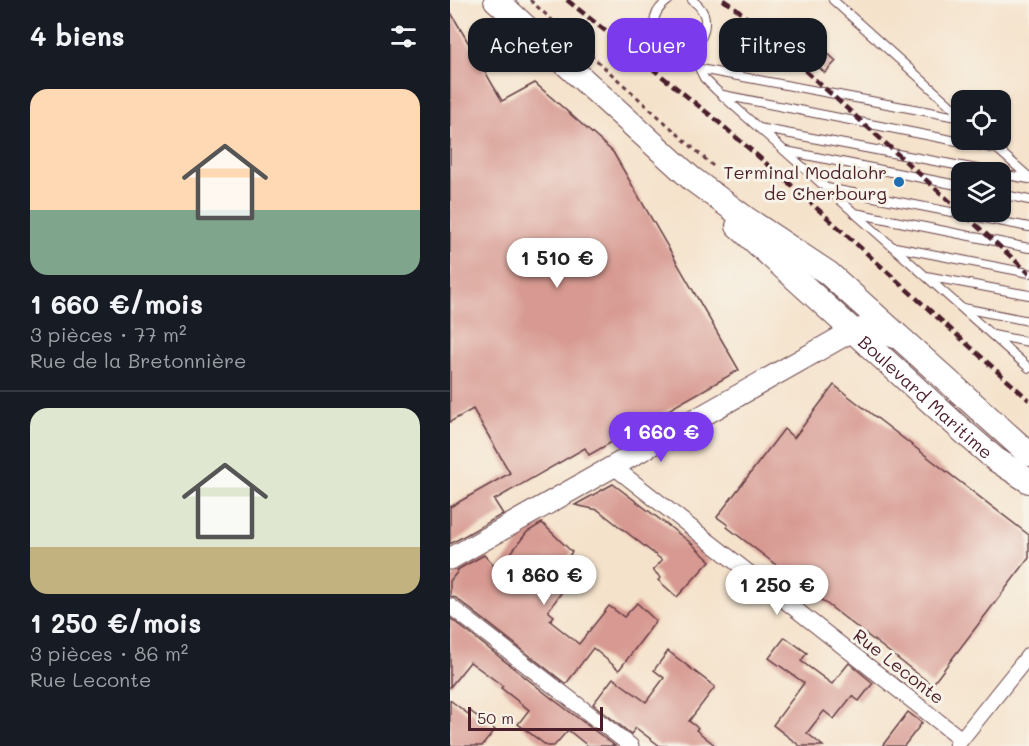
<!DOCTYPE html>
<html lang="fr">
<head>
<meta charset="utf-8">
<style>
	body { margin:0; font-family:Mali,sans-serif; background:#20242c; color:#f1f3f6; height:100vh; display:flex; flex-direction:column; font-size:22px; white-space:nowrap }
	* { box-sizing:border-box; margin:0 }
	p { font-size:20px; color:#9ea1a6 }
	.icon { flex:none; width:33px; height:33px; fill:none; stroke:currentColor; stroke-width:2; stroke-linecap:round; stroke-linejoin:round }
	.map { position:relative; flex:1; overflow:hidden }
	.details { display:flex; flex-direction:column; background:#171b24; width:450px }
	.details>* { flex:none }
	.hud { position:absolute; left:18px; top:18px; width:471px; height:54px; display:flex; gap:12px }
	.buttons { position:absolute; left:501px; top:90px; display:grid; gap:12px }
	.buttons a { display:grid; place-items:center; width:60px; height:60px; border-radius:12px; background:#171b24; box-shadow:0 2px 4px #0004; font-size:30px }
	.scale { position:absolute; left:18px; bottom:15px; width:135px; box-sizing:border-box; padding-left:6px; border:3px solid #4a1f2b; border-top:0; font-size:16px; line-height:21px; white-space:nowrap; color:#4a1f2b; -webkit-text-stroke:4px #f7f3e8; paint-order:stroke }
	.price { position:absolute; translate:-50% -51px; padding:0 14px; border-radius:21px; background:#fff; color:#222; font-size:20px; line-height:39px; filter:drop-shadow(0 2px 3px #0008) }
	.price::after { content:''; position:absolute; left:50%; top:36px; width:18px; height:14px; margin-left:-9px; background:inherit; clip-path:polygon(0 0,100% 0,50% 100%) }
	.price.current { background:#7c3aed; color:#fff }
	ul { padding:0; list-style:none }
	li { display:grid; align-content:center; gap:12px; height:318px; padding:0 30px }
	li+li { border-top:2px solid #363941 }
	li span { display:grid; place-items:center; height:186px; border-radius:18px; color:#555 }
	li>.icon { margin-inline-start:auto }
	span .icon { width:108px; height:108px; fill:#fffc; stroke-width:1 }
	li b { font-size:26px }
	h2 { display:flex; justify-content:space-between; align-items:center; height:72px; padding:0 30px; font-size:26px }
	.chip { padding:0 21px; border-radius:18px; background:#171b24; box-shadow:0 2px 4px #0004; font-size:21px; line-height:54px }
	.chip.current { background:#7c3aed; color:#fff }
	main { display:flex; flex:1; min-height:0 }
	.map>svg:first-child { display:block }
	.building { fill:#d79991 }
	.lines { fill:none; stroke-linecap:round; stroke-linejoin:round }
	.lane-casing { stroke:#643c43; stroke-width:10 }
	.street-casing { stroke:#643c43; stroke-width:17 }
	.secondary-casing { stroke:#643c43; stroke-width:23 }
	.primary-casing { stroke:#643c43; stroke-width:26 }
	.path { stroke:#643c43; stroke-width:3; stroke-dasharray:4.5 4.5; stroke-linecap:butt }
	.lane { stroke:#fff; stroke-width:8 }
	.street { stroke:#fff; stroke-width:15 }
	.secondary { stroke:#fff; stroke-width:21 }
	.primary { stroke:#fff; stroke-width:24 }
	.rail { stroke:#4a1f2b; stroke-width:4.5; stroke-dasharray:9 4.5; stroke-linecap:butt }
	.poi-dot { fill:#1f6fb2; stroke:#f7f3e8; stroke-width:2 }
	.labels { text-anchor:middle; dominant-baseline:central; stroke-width:6; stroke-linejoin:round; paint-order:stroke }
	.poi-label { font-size:18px; fill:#4a1f2b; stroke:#f7f3e8; text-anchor:end }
	.street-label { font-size:18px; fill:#4a1f2b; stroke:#f7f3e8 }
</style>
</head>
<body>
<main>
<section class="details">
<h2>4 biens<svg class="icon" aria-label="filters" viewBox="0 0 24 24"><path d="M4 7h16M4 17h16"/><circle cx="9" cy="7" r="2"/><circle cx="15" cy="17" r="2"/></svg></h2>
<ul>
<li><span style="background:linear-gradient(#ffd9b3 65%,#7fa58c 0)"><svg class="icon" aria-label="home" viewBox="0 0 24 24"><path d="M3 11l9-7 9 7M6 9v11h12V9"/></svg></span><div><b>1 660 €/mois</b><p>3 pièces · 77 m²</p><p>Rue de la Bretonnière</p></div></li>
<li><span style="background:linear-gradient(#dfe7d0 75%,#c2b280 0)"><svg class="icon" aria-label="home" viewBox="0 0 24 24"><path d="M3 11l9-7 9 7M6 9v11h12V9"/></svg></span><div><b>1 250 €/mois</b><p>3 pièces · 86 m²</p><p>Rue Leconte</p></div></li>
</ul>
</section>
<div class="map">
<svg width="579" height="746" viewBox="0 0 579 746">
	<rect width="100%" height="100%" fill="#f7f3e8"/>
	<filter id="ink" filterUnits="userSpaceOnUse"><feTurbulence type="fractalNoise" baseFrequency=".0167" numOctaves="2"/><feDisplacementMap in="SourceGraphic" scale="12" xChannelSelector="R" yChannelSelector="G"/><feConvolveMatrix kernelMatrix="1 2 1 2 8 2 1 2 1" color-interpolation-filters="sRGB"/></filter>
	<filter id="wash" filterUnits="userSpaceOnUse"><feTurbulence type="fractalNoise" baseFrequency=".008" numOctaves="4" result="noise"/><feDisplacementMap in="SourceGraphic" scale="24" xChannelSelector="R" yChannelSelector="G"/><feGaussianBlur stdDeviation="1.35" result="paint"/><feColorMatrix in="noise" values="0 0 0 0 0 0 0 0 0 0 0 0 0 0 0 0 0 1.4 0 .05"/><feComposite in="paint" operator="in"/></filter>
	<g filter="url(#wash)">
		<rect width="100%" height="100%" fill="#f5e2cb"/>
		<g id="blocks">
			<g class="building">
				<path d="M0 11 52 101 85 83 163 152 289 370 139 455 135 448 44 500 53 514 0 544V507L60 473 23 409 0 422Z"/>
				<path d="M342 20 386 61 375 73 331 33Z"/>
				<path d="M384 385 579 535V558L482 685 277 527 278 525 267 517 334 429 344 438Z"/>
				<path d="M163 484 241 543 260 561 227 597 208 580 211 578 203 570 212 560 148 510 125 505Z"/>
				<path d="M92 523 122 552 117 558 132 572 120 589 116 586 98 611 104 616 100 621 129 644 159 606 174 617 187 603 206 621 169 670 143 648 116 684 6 598 0 596V581L8 571 7 570 34 555 48 570 77 532Z"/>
				<path d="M0 618 104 700 165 746H138L118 730 104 746H97L68 724 79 710 51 688 53 686 20 662 0 687Z"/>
				<path d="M335 637 357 653 351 661 382 684 399 663 423 683 409 701 402 696 384 719 374 711 357 733 373 746H350L323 725 354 683 319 658Z"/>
				<path d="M218 651 265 687 239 721 248 728 246 730 266 746H210L186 728 181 734 143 704 163 678 196 702 214 678 204 670Z"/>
				<path d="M0 700 18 714 20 711 45 730 32 746H0Z"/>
				<path d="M458 712 472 723 454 746H432Z"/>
			</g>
		</g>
	</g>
	<g filter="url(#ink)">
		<use href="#blocks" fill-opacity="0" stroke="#643c43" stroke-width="1.5"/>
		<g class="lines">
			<defs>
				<g id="lane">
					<path d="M219 0C172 33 253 73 255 23 256 13 250 6 242 0"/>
					<path d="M383 0 512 116"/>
					<path d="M238 46 254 78 266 90 579 368"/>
					<path d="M250 69 512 118"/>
					<path d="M273 95 547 149"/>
					<path d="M309 128 543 172"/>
					<path d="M537 140 579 177"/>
					<path d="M336 151 512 186"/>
					<path d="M550 174 579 179"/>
					<path d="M377 188 579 227"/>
					<path d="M550 194 579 200"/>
					<path d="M405 213 579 248"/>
					<path d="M445 247 579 273"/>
					<path d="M476 276 579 295"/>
					<path d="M513 308 579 321"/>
					<path d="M543 335 579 342"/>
				</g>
				<g id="street">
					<path d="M164 467 511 739"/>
					<path d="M0 606 181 746"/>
					<path d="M506 746 579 655"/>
				</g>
				<path id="secondary" d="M0 559 402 331C423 324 427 331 446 338"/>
				<g id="primary">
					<path d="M46 0 242 179 295 218 378 273 579 454"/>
					<path id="s1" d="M288 226 515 433 545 459 579 481"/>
				</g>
			</defs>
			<use href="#lane" class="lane-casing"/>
			<use href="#street" class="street-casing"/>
			<use href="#secondary" class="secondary-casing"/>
			<use href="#primary" class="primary-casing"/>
			<path class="path" d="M80 0 263 166"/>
			<use href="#lane" class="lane"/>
			<use href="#street" class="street"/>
			<use href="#secondary" class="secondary"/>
			<use href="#primary" class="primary"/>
			<g class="rail">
				<path d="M117 0 265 119 340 184 579 400"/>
				<path d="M273 0 287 9 579 273"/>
			</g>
		</g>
	</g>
	<circle class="poi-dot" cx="449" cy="182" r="6"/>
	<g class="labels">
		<g class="poi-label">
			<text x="437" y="172">Terminal Modalohr<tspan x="437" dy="21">de Cherbourg</tspan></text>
		</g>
		<g class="street-label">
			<text stroke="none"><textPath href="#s1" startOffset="254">Boulevard Maritime</textPath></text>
			<text transform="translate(449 666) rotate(38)">Rue Leconte</text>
		</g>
	</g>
</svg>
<div class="buttons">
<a><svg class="icon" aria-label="locate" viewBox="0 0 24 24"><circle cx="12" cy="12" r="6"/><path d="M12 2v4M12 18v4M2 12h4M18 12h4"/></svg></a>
<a><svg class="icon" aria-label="layers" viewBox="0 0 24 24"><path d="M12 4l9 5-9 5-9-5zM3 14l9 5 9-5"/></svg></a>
</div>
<div class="scale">50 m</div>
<b class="price" style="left:107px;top:289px">1 510 €</b>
<b class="price current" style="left:211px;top:463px">1 660 €</b>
<b class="price" style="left:94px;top:606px">1 860 €</b>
<b class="price" style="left:327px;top:616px">1 250 €</b>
<div class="hud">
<a class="chip">Acheter</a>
<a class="chip current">Louer</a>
<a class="chip">Filtres</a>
</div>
</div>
</main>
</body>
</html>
